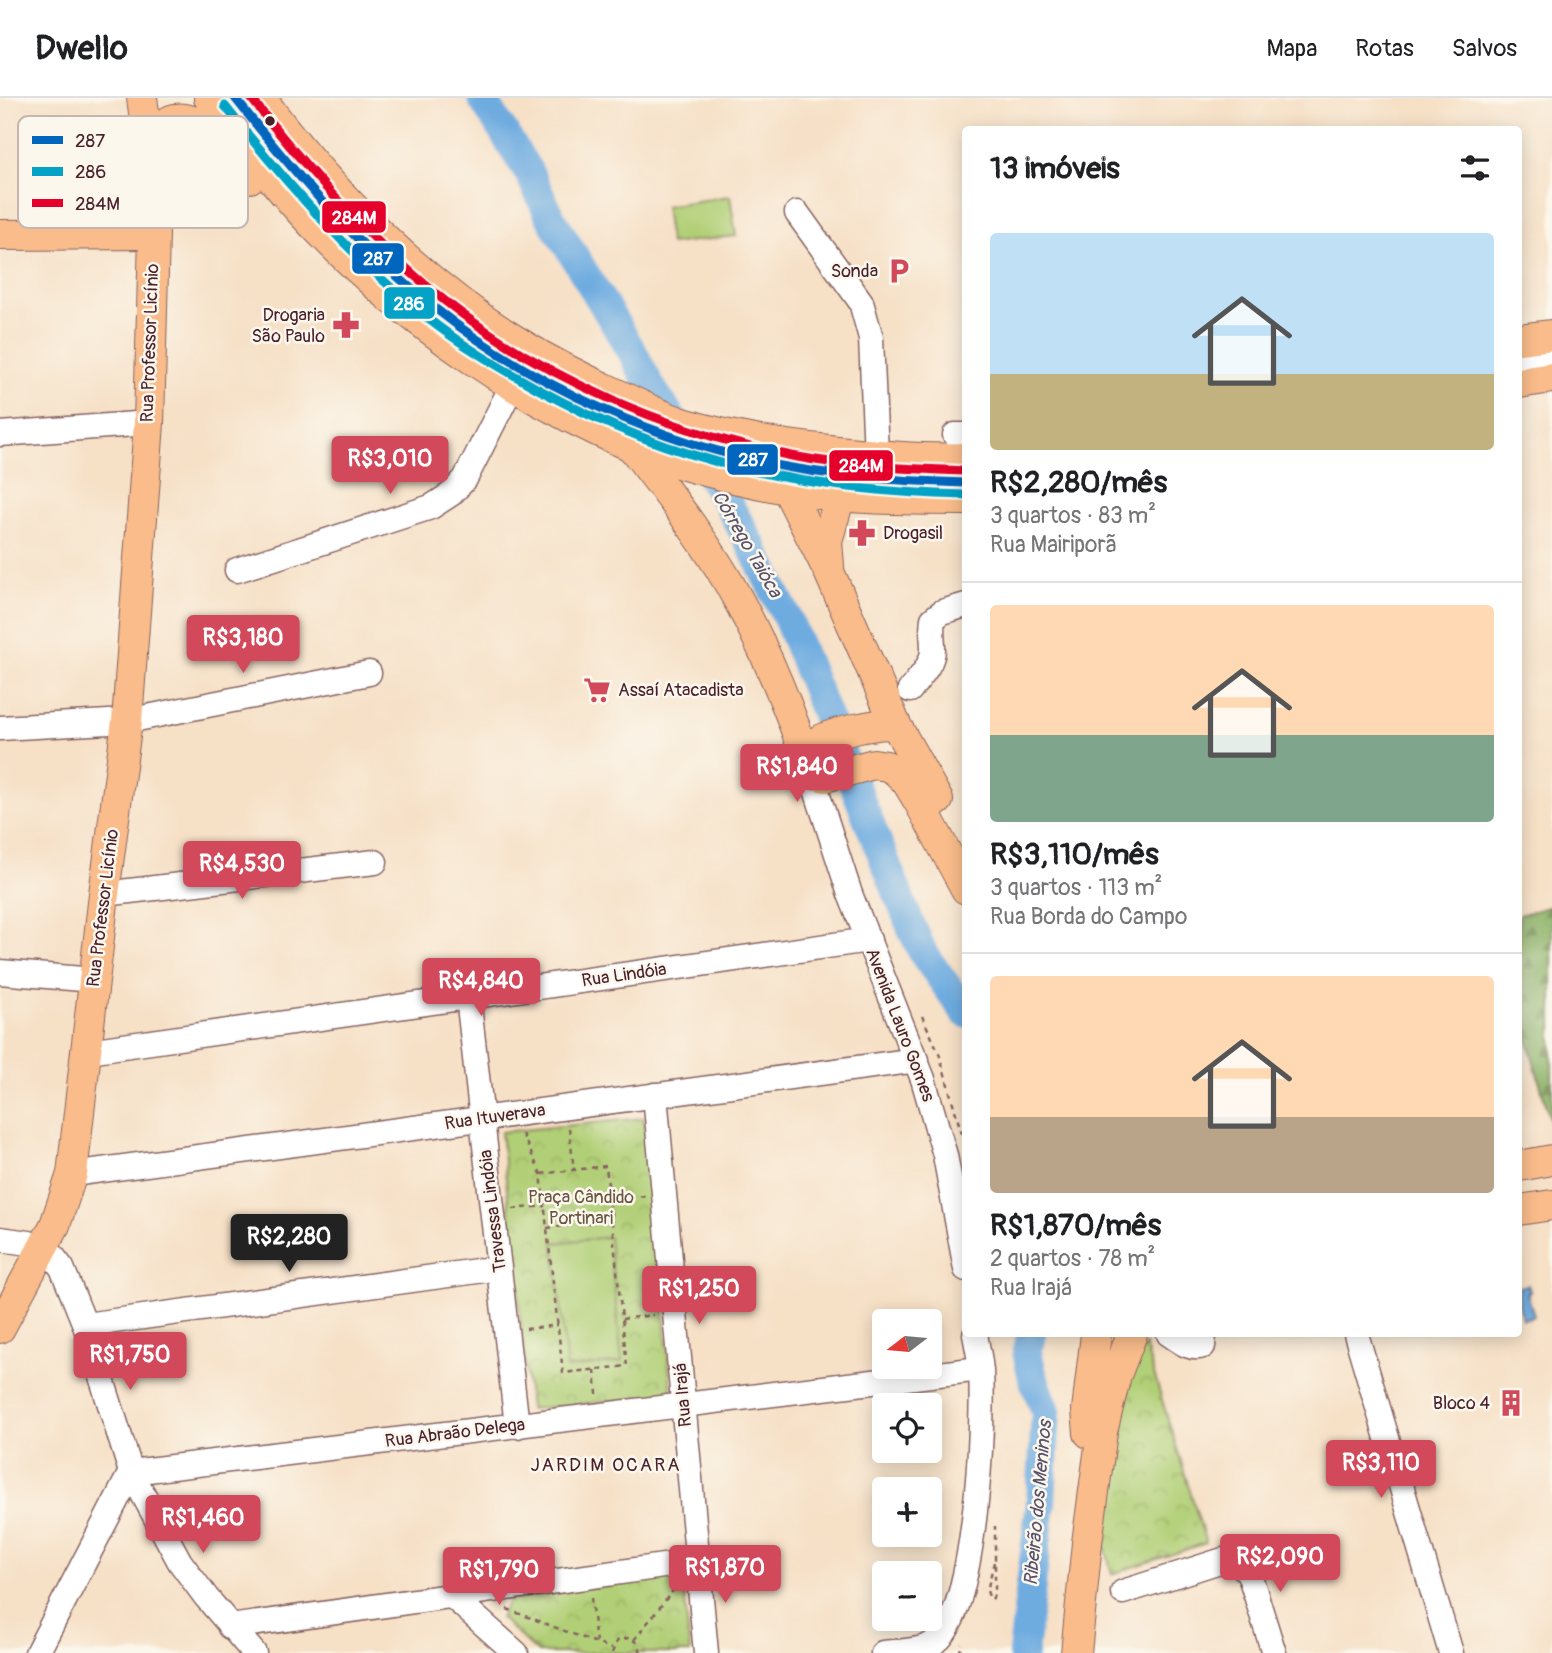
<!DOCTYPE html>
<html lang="pt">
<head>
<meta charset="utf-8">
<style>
	body { margin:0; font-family:Pangolin,sans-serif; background:#f6f6f6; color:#202124; height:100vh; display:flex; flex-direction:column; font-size:26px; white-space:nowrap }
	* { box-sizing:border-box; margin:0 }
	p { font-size:23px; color:#757577 }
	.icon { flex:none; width:38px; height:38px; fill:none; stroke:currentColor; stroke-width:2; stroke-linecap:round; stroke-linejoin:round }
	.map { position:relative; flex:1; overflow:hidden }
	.sheet { position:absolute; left:962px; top:28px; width:560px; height:1211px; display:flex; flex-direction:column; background:#fff; border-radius:7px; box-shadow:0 4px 18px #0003 }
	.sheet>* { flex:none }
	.needle { width:46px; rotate:254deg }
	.tools { position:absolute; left:872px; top:1211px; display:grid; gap:14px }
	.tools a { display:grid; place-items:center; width:70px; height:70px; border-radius:7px; background:#fff; box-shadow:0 4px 18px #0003; font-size:35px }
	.price { position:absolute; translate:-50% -60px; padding:0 16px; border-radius:7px; background:#d1495b; color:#fff; font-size:23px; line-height:46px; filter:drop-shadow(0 2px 4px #0008) }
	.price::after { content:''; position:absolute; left:50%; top:42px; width:21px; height:16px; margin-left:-10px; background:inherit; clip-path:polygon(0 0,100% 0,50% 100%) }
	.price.selected { background:#222; color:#fff }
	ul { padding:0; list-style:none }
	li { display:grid; align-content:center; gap:14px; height:371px; padding:0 28px }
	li+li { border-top:2px solid #e0e0e0 }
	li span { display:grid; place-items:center; height:217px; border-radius:7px; color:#555 }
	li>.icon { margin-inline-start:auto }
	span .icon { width:126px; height:126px; fill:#fffc; stroke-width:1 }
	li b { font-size:30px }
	h2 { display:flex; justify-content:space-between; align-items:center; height:84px; padding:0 28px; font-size:30px }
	header { display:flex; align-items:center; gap:42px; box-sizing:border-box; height:98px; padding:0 35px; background:#fff; border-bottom:2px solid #e0e0e0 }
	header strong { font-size:33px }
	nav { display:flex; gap:38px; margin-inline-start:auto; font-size:24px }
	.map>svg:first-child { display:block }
	.forest { fill:url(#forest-firs); stroke:#6b6849; stroke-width:2 }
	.park { fill:url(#park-crowns); stroke:#7e7750; stroke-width:2 }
	.pitch { fill:#b1cf76; stroke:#7e7750; stroke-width:2 }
	.water { fill:url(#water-ripples); stroke:#5c6686; stroke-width:2 }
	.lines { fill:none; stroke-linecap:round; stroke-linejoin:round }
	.river { stroke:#6eace0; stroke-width:30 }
	.minor-casing { stroke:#866361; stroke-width:27 }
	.major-casing { stroke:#866361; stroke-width:32 }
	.path { stroke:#866361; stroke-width:2.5; stroke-dasharray:5 5; stroke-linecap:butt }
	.minor { stroke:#fff; stroke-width:24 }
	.major { stroke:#f9bc8a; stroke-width:30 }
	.bus-1-casing { stroke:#fbf7ec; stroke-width:14 }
	.bus-2-casing { stroke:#fbf7ec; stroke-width:14 }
	.bus-3-casing { stroke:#fbf7ec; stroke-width:14 }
	.bus-1 { stroke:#0065bd; stroke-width:9 }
	.bus-2 { stroke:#04a2c6; stroke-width:9 }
	.bus-3 { stroke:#e4002b; stroke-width:9 }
	.bus-dot { fill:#4a1f2b; stroke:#fbf7ec; stroke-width:2.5 }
	.labels { text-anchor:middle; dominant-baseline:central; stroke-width:5; stroke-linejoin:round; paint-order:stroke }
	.poi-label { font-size:18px; fill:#4a1f2b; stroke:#fbf7ec; text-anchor:end }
	.street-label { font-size:18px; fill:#4a1f2b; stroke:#fbf7ec }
	.park-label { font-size:18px; fill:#695442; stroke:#fbf7ec }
	.water-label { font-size:19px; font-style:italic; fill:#57506a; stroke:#fbf7ec }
	.neighbourhood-label { font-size:19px; letter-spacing:2px; fill:#4a1f2b; stroke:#fbf7ec }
	.key { fill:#fbf7ec; stroke:#c6b6b2; stroke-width:2 }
	.key-label { font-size:19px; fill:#4a1f2b }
	.line-badge { stroke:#fbf7ec; stroke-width:2.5 }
	.badge-label { font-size:19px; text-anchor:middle; font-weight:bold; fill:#fff }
</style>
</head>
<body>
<header>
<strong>Dwello</strong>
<nav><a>Mapa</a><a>Rotas</a><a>Salvos</a></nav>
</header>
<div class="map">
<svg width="1552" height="1555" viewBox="0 0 1552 1555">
	<defs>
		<pattern id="forest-firs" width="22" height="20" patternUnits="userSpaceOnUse" patternTransform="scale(1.75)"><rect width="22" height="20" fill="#8cb267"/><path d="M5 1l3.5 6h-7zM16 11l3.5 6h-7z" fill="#749055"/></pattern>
		<pattern id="park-crowns" width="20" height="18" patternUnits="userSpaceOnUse" patternTransform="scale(1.75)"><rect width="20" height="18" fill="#b1cf76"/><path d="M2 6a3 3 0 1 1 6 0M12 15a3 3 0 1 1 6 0" fill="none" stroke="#9ab166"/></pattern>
		<pattern id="water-ripples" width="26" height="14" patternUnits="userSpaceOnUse" patternTransform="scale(1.75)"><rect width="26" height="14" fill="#6eace0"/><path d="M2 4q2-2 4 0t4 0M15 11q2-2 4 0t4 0" fill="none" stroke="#5c8bb6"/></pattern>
	</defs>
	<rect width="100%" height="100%" fill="#fbf7ec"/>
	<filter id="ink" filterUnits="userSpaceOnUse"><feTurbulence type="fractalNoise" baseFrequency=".0143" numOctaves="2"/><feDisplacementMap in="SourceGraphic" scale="14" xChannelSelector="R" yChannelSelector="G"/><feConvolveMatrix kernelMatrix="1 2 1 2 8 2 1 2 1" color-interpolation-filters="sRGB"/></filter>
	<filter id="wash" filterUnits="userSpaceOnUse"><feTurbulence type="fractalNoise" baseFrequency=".00686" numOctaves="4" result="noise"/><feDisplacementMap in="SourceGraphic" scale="28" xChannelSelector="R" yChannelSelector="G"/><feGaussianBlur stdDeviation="1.57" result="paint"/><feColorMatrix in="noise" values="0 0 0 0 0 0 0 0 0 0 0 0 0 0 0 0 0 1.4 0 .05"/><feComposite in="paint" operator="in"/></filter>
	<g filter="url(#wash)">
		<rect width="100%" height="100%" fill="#f6e0c6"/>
		<path class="forest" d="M1552 808V1024H1551L1519 911V817Z"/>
		<g class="park">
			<path d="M644 1020 672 1297 530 1311 501 1034Z"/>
			<path d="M1145 1247 1206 1445 1112 1476 1103 1439 1101 1404 1130 1273Z"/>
			<path d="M671 1478 684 1492 690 1555H538L500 1520 509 1501Z"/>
		</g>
		<g class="pitch">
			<path d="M730 98 736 138 670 146 665 108Z"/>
			<path d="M609 1139 622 1264 567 1270 554 1145Z"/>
		</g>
		<path class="water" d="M1528 1187 1530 1194 1527 1195 1534 1218 1523 1221 1519 1207V1189Z"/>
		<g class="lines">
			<g class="river">
				<path d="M482 0 528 73 552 122 633 255 650 288 725 400 749 443 787 519 910 826 923 855 966 915"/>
				<path d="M1023 1555 1041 1404 1046 1313 1033 1280 1027 1254 1031 1236"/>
			</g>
		</g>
	</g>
	<g filter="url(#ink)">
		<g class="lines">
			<defs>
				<g id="minor">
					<path d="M235 0C291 73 354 142 424 201 453 226 487 247 520 267 661 351 803 385 966 385"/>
					<path d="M797 115 861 204 871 240 876 357"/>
					<path d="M1519 265 1552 261"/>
					<path d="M0 336 149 325"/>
					<path d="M955 337H966"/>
					<path d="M237 472 431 409 451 396 465 381 513 286"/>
					<path d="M910 592C919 580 933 566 933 551 933 541 931 532 933 521L942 514 966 507"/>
					<path d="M0 630 127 623 369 575"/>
					<path d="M809 670 850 796 923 981 945 1057 966 1171"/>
					<path d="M104 796 375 764"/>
					<path d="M0 874 94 882"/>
					<path d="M468 899 517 1328"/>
					<path d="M88 953 869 842"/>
					<path d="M655 997 706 1555"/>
					<path d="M72 1076 917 962"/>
					<path d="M0 1141 29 1145 42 1150 52 1157 62 1170 85 1227 131 1374 180 1464 206 1499 254 1555"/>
					<path d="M85 1227 499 1170"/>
					<path d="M1169 1236C1179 1242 1190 1253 1203 1248L1204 1236"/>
					<path d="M1356 1236 1451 1555"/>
					<path d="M131 1374 980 1271"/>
					<path d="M1123 1494 1223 1462 1237 1463 1249 1475 1274 1555"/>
					<path d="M452 1498 516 1555"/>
					<path d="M230 1529 699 1463"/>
					<path d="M37 1555 131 1374"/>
					<path d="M883 1555C900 1553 926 1554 939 1541 976 1505 984 1325 981 1273 980 1260 977 1248 975 1236"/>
				</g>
				<g id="major">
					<path d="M209 0C246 48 282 96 324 138 411 227 519 301 633 349 681 369 735 381 786 391 845 402 907 402 966 402"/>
					<path d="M261 0C329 93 422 186 521 246 550 264 580 279 611 293 634 304 658 317 683 325 731 340 779 347 829 352 875 357 920 362 966 360"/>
					<path d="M150 58C158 34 163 13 193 23L250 80"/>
					<path d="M0 137 154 136"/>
					<path d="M1519 241 1552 237"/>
					<path d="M1519 285 1552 280"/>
					<path d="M632 349C671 399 711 450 741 507 768 559 791 614 809 670L817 677 825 679 874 666 887 668 896 673 907 684 919 704 966 791"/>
					<path d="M781 379 830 476 896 627 938 702"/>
					<path d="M829 468 827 443 840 398"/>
					<path d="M806 661C808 655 809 650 814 646 828 635 879 624 896 627"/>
					<path d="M1519 1068 1552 1062"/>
					<path d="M1519 1112 1552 1107"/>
					<path d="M0 1230 55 1127 72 1076 104 796 127 623 149 325 154 136 150 58 142 0"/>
					<path d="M1089 1335 1087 1312 1096 1236"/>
					<path d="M1076 1555 1087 1445 1102 1334 1116 1277 1132 1236"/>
				</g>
			</defs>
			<use href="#minor" class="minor-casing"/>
			<use href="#major" class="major-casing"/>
			<g class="path">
				<path d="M922 918 939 955 962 1037"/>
				<path d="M569 1030 574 1072"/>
				<path d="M522 1036 541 1076 563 1275 627 1268 606 1068 541 1076"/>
				<path d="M610 1101 645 1098"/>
				<path d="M513 1111 545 1108"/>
				<path d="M547 1130 612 1122"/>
				<path d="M622 1221 653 1217"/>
				<path d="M526 1231 558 1227"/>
				<path d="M595 1272 597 1296"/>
				<path d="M994 1464 987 1493 990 1501 993 1500 995 1494V1428"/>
				<path d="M591 1500 596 1545"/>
				<path d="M507 1511 612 1551"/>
				<path d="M634 1542 675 1490 674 1486"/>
				<path d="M612 1555 617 1543 628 1540 638 1545 641 1555"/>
				<path d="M960 1555 961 1545"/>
			</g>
			<use href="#minor" class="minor"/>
			<use href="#major" class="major"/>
			<defs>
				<path id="bus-1" d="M235 0C295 76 360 151 436 211 536 290 667 348 792 370 849 380 907 383 966 385"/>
				<path id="bus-2" d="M225 8C285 84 350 158 426 219 461 247 499 269 538 291 676 367 809 393 966 397"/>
				<path id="bus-3" d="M251 0C308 73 372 145 445 203 545 281 668 334 792 358 849 369 908 371 966 373"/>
			</defs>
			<use href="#bus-1" class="bus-1-casing"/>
			<use href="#bus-2" class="bus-2-casing"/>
			<use href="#bus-3" class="bus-3-casing"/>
			<use href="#bus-1" class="bus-1"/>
			<use href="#bus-2" class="bus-2"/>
			<use href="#bus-3" class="bus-3"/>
		</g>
	</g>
	<defs>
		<symbol id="parking-bare" viewBox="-9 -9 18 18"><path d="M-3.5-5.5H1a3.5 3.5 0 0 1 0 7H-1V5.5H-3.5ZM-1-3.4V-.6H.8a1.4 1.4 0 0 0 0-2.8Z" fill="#d1495b" stroke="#fbf7ec" stroke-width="2.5" paint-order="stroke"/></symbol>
		<symbol id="pharmacy-bare" viewBox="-9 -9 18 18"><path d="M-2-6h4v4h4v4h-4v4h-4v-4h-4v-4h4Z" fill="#d1495b" stroke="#fbf7ec" stroke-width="2.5" paint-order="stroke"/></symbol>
		<symbol id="supermarket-bare" viewBox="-9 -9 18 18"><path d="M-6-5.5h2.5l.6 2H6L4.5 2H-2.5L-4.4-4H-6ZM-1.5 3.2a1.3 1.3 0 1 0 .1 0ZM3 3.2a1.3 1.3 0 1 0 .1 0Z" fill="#d1495b" stroke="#fbf7ec" stroke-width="2.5" paint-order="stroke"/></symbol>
		<symbol id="building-bare" viewBox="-9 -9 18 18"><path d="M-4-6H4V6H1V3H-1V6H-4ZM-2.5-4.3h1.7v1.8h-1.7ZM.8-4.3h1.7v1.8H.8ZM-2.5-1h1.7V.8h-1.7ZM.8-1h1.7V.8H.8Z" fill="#d1495b" stroke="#fbf7ec" stroke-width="2.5" paint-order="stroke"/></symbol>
	</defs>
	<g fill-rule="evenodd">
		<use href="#parking-bare" x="880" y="154" width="38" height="38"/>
		<use href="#pharmacy-bare" x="327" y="208" width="38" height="38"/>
		<use href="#pharmacy-bare" x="843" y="416" width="38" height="38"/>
		<use href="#supermarket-bare" x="578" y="573" width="38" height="38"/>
		<use href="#building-bare" x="1492" y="1286" width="38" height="38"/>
	</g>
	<circle class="bus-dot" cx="270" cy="23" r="6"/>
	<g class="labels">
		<g class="poi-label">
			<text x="878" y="173">Sonda</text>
			<text x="325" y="217">Drogaria<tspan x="325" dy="21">São Paulo</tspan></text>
			<text x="883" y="435" text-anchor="start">Drogasil</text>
			<text x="618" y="592" text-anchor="start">Assaí Atacadista</text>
			<text x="1490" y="1305">Bloco 4</text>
		</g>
		<g class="street-label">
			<text transform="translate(150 245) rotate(-88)">Rua Professor Licínio</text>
			<text transform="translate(103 810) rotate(-83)">Rua Professor Licínio</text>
			<text transform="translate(624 877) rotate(-8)">Rua Lindóia</text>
			<text transform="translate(900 927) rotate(69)">Avenida Lauro Gomes</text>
			<text transform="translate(495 1019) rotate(-8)">Rua Ituverava</text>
			<text transform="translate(493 1113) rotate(-97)">Travessa Lindóia</text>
			<text transform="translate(683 1297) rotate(-95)">Rua Irajá</text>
			<text transform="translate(455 1335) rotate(-7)">Rua Abraão Delega</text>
		</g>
		<g class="park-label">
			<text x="581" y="1099">Praça Cândido<tspan x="581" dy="21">Portinari</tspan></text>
		</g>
		<g class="water-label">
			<text transform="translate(747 446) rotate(60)">Córrego Taióca</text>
			<text transform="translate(1038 1405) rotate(-85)">Ribeirão dos Meninos</text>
		</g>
		<g class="neighbourhood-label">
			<text x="606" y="1367">JARDIM OCARA</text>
		</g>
	</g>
	<rect x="18" y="18" width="230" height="112" rx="10" class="key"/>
	<rect x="32" y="38" width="31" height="8" fill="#0065bd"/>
	<rect x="32" y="69" width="31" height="9" fill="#04a2c6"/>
	<rect x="32" y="101" width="31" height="8" fill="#e4002b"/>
	<g class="key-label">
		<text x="75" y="49">287</text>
		<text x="75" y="80">286</text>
		<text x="75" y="112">284M</text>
	</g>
	<g class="line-badge">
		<rect x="321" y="102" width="66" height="34" rx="7" fill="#e4002b"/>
		<rect x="351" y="144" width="54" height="33" rx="7" fill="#0065bd"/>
		<rect x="383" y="188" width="53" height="34" rx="7" fill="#04a2c6"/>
		<rect x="726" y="345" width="53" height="33" rx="7" fill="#0065bd"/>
		<rect x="828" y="351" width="66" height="33" rx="7" fill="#e4002b"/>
	</g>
	<g class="badge-label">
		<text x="354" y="126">284M</text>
		<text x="378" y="167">287</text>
		<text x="409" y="212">286</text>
		<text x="753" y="368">287</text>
		<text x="861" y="374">284M</text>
	</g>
</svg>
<div class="tools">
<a><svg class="needle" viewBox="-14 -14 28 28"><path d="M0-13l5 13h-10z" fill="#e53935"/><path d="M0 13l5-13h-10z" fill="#757577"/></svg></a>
<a><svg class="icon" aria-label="locate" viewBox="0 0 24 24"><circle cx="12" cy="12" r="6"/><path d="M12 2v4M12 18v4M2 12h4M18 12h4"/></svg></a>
<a>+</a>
<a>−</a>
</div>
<b class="price" style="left:390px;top:398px">R$3,010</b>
<b class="price" style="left:243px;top:577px">R$3,180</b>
<b class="price" style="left:797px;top:706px">R$1,840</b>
<b class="price" style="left:242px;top:803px">R$4,530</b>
<b class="price" style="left:481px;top:920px">R$4,840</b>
<b class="price selected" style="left:289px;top:1176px">R$2,280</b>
<b class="price" style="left:699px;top:1228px">R$1,250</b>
<b class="price" style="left:130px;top:1294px">R$1,750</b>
<b class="price" style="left:1381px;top:1402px">R$3,110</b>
<b class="price" style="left:203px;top:1457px">R$1,460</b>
<b class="price" style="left:1280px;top:1496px">R$2,090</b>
<b class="price" style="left:725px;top:1507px">R$1,870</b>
<b class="price" style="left:499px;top:1509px">R$1,790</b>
<section class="sheet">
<h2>13 imóveis<svg class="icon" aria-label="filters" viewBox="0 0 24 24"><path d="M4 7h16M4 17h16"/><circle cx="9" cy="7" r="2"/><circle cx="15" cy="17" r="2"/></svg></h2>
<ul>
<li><span style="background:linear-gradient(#bfe0f5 65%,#c2b280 0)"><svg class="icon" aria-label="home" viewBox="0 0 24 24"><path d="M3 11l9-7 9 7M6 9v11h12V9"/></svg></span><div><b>R$2,280/mês</b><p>3 quartos · 83 m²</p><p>Rua Mairiporã</p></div></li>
<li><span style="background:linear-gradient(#ffd9b3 60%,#7fa58c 0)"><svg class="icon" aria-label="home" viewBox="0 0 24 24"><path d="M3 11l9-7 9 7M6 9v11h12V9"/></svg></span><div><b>R$3,110/mês</b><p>3 quartos · 113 m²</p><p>Rua Borda do Campo</p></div></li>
<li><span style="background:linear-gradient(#ffd9b3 65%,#b9a48a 0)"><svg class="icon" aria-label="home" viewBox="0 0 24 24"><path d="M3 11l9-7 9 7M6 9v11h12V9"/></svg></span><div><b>R$1,870/mês</b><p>2 quartos · 78 m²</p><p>Rua Irajá</p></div></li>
</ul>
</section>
</div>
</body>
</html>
